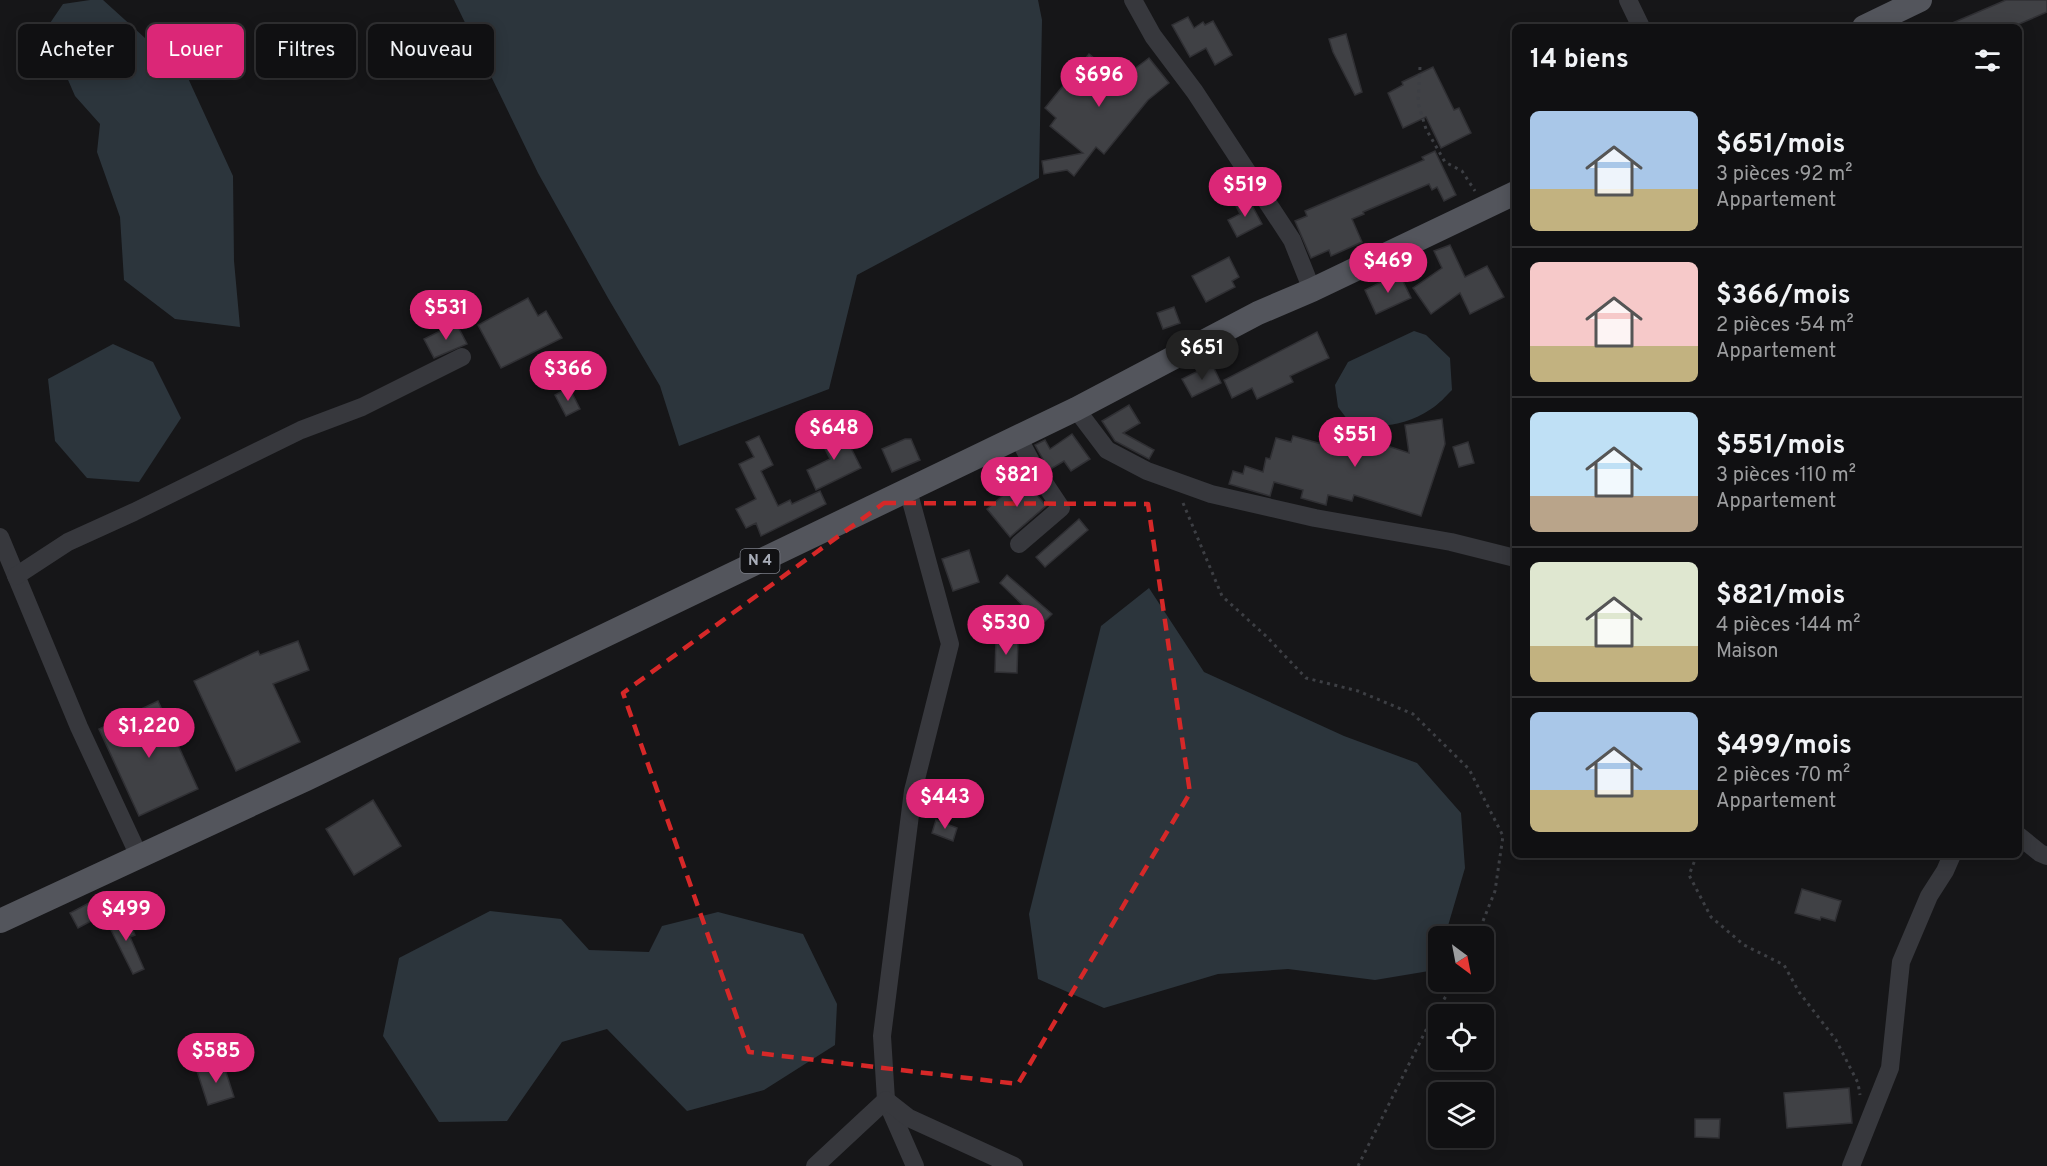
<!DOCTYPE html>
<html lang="fr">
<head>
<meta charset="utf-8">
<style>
	body { margin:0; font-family:Overpass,sans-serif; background:#1e1e20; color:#f1f3f6; height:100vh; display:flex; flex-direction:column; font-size:22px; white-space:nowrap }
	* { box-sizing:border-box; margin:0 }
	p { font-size:20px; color:#9c9d9f }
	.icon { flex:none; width:33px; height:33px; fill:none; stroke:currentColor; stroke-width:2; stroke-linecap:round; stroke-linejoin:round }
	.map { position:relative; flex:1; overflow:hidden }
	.side { position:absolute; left:1512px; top:24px; width:510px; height:834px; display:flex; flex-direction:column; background:#101012; border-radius:9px; box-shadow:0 3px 15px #0003,0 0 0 2px #303032 }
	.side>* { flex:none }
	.guide { position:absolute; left:18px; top:24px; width:570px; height:54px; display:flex; gap:12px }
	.needle { width:39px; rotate:148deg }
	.fabs { position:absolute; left:1428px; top:926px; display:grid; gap:12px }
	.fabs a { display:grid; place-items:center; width:66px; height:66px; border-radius:9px; background:#101012; box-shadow:0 3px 15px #0003,0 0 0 2px #303032; font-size:30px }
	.price { position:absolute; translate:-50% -51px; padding:0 14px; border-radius:21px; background:#db2777; color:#fff; font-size:20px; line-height:39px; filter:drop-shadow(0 2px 3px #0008) }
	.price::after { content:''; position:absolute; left:50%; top:36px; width:18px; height:14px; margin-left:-9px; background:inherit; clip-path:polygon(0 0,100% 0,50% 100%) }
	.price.selected { background:#222; color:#fff }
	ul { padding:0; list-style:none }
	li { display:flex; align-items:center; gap:18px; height:150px; padding:0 18px }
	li+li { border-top:2px solid #303032 }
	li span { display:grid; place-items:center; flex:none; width:168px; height:120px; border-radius:9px; color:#555 }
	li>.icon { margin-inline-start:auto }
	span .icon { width:72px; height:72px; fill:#fffc; stroke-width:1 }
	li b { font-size:26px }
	h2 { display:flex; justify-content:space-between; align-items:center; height:72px; padding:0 18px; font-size:26px }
	.pill { padding:0 21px; border-radius:9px; background:#101012; box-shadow:0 3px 15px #0003,0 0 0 2px #303032; font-size:21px; line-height:54px }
	.pill.selected { background:#db2777; color:#fff }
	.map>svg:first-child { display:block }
	.water { fill:#2c353c }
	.building { fill:#404145; stroke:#303034; stroke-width:1.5 }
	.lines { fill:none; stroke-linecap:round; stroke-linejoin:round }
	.path { stroke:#3d3f44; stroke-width:3; stroke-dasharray:3 4.5; stroke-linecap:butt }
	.minor { stroke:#37383d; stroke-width:18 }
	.major { stroke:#53555c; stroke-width:24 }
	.marked { fill:none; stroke:#d62828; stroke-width:4.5; stroke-dasharray:12 8; stroke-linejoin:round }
	.labels { text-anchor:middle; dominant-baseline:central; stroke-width:5; stroke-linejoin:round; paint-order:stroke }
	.shield { fill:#111113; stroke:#7b7e86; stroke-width:1.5 }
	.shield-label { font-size:15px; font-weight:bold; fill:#a8adb8 }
</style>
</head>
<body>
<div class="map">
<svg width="2047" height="1166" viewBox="0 0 2047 1166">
	<rect width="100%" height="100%" fill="#161618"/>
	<g class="water">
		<path d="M90 0H103L187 76 233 176 234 261 240 327 175 319 124 280 120 217 97 152 100 124 75 96 46 29 63 4Z"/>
		<path d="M454 0H1038L1042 20 1039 178 857 275 829 389 679 446 660 386 608 298 538 173Z"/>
		<path d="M1414 331 1426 335 1450 358 1452 390C1446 396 1439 404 1431 409 1404 427 1380 428 1350 423L1338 407 1335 385 1348 362Z"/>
		<path d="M113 344 153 362 181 418 139 482 87 478 55 441 48 379Z"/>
		<path d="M1149 588 1204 672 1344 736 1417 763 1461 813 1465 868 1445 936H1438V957L1435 970 1375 980 1288 969 1218 974 1104 1008 1038 979 1029 914 1101 626Z"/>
		<path d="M490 911 561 919 589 950 649 952 662 926 718 912 803 934 837 1004 835 1045 764 1090 687 1111 607 1029 562 1042 507 1121 439 1122 383 1036 399 958Z"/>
	</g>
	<g class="building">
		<path d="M2006 0H2047V12L2012 27H1943Z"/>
		<path d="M1188 17 1194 28 1203 22 1205 25 1213 21 1232 55 1215 65 1206 48 1190 57 1172 25Z"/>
		<path d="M1346 34 1362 92 1355 95 1333 52 1329 39Z"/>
		<path d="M1089 54 1121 80 1130 68 1133 70 1149 58 1169 83 1148 100 1104 154 1096 147 1074 176 1067 170 1044 174 1042 161 1083 153 1050 126 1056 118 1045 108Z"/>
		<path d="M1433 67 1454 110 1459 108 1471 133 1441 148 1426 117 1403 128 1388 93 1403 85 1402 82Z"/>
		<path d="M1435 151 1456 195 1444 201 1437 187 1432 190 1429 184 1363 212 1364 214 1352 219 1362 242 1331 256 1329 250 1311 258 1295 221 1307 216 1305 211 1424 160 1422 157Z"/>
		<path d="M1248 198 1262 224 1237 237 1228 220 1240 214 1235 204Z"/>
		<path d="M1450 245 1465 277 1487 266 1504 297 1470 314 1460 293 1431 314 1413 288 1442 268 1434 251Z"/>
		<path d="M1229 257 1239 277 1232 281 1235 287 1206 302 1192 276Z"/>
		<path d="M1399 273 1411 298 1376 314 1365 290Z"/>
		<path d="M528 298 538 316 546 311 562 338 501 368 478 325Z"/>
		<path d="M1174 307 1180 323 1163 329 1157 313Z"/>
		<path d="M456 323 467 344 434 358 424 339Z"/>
		<path d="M1317 332 1329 358 1290 376 1293 382 1257 399 1252 388 1232 398 1224 380Z"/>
		<path d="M1212 364 1221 383 1192 397 1182 379Z"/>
		<path d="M569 387 580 409 566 416 555 395Z"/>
		<path d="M1129 405 1140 423 1123 433 1154 450 1149 459 1115 441 1102 421Z"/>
		<path d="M1442 419 1445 444 1421 516 1354 495 1352 501 1328 495 1326 505 1301 498 1303 490 1274 482 1270 496 1229 484 1233 471 1243 474 1245 466 1263 472 1266 458 1270 459 1276 438 1291 442 1293 436 1343 450 1350 426 1372 432 1369 440 1409 453 1405 425Z"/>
		<path d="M841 428 861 468 816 490 807 470 830 459 820 439Z"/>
		<path d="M1072 434 1090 459 1071 471 1064 461 1049 470 1035 445 1045 440 1050 449Z"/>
		<path d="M759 436 773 465 761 471 778 506 790 500 792 504 820 491 826 504 761 536 756 523 746 528 736 509 756 499 739 464 754 457 746 442Z"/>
		<path d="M905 439H911L920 460 892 472 882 449Z"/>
		<path d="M1468 442 1474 463 1459 467 1453 447Z"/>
		<path d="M1023 478 1046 506 1010 537 987 509Z"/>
		<path d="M1079 519 1088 530 1045 567 1036 557Z"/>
		<path d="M969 550 979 582 953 591 942 559Z"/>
		<path d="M1007 575 1052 614 1042 624 1000 583Z"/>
		<path d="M996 638 1018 639 1017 673 995 672Z"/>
		<path d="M298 641 309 670 273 684 300 742 236 771 194 681 258 651 260 655Z"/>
		<path d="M158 701 198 789 139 816 99 729Z"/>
		<path d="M373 800 401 846 354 875 326 829Z"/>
		<path d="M936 820 957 828 953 841 932 833Z"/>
		<path d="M1802 889 1841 901 1835 921 1821 917 1820 920 1795 913Z"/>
		<path d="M89 903 97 918 78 928 70 913Z"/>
		<path d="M126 914 135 935 130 937 144 969 133 974 107 922Z"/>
		<path d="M223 1063 234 1097 208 1105 197 1071Z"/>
		<path d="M1849 1088 1852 1123 1787 1128 1784 1093Z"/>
		<path d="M1695 1119H1720L1719 1138 1695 1137Z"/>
	</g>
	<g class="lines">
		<g class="path">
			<path d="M1420 67 1418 103 1426 129 1445 162 1462 171 1475 191"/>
			<path d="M1183 503 1222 596 1267 637 1306 678 1358 691 1413 714 1469 769 1503 836 1495 891 1477 936"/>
			<path d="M1697 855 1689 875 1711 917 1744 945 1784 965 1799 992 1836 1040 1858 1083 1860 1095"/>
			<path d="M1358 1166 1428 1026 1455 981"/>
		</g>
		<g class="minor">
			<path d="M1133 0 1153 36 1195 92 1292 240 1312 290"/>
			<path d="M1628 0 1641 27"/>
			<path d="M1076 409 1107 450 1147 471 1211 494 1315 518 1451 542 1515 558"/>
			<path d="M1018 437 1035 469 1061 508 1019 544"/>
			<path d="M908 490 950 644 913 791 882 1036 886 1100 915 1166"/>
			<path d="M0 537 79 727 139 856"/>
			<path d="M16 576 68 542 134 512 301 430 362 407 462 357"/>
			<path d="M2019 836 2040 853 2047 856"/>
			<path d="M815 1166 886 1100 909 1118 1014 1166"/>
			<path d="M1851 1166 1890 1068 1901 962 1929 896 1945 871 1952 855"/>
		</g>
		<g class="major">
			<path d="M1864 27 1920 0"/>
			<path d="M0 921 306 779 916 486 1076 409 1258 313 1312 290 1515 193"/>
		</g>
	</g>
	<path class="marked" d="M884 503 1148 504 1190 793 1018 1084 749 1052 623 693Z"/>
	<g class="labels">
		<rect class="shield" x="740.5" y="549" width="39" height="24" rx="4.5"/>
		<g class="shield-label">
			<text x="760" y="561">N 4</text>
		</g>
	</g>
</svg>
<div class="fabs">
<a><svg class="needle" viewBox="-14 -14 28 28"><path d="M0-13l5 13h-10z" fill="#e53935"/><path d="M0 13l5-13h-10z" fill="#9c9d9f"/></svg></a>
<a><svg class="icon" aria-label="locate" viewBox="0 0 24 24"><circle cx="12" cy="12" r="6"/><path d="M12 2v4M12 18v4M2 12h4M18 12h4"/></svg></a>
<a><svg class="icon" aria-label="layers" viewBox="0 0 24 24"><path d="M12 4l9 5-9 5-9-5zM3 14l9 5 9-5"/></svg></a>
</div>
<b class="price" style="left:1099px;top:108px">$696</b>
<b class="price" style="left:1245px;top:218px">$519</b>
<b class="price" style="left:1388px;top:294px">$469</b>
<b class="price" style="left:446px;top:341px">$531</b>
<b class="price selected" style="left:1202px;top:381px">$651</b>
<b class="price" style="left:568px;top:402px">$366</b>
<b class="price" style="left:834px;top:461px">$648</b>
<b class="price" style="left:1355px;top:468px">$551</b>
<b class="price" style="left:1017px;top:508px">$821</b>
<b class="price" style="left:1006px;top:656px">$530</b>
<b class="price" style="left:149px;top:759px">$1,220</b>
<b class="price" style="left:945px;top:830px">$443</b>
<b class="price" style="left:126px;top:942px">$499</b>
<b class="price" style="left:216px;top:1084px">$585</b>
<div class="guide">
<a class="pill">Acheter</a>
<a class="pill selected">Louer</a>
<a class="pill">Filtres</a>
<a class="pill">Nouveau</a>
</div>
<section class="side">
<h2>14 biens<svg class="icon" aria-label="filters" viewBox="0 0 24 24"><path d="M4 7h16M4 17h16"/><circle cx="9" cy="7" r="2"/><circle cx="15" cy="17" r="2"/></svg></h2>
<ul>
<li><span style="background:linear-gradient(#a9c7e8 65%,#c2b280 0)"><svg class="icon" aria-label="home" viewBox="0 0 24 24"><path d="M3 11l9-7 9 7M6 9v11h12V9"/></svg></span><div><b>$651/mois</b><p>3 pièces · 92 m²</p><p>Appartement</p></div></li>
<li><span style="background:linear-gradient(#f6c9c9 70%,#c2b280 0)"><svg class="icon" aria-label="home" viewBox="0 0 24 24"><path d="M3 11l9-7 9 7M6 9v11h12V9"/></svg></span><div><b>$366/mois</b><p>2 pièces · 54 m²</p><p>Appartement</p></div></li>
<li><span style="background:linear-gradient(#bfe0f5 70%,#b9a48a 0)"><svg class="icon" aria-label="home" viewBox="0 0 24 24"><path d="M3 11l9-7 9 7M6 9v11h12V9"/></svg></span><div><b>$551/mois</b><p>3 pièces · 110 m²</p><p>Appartement</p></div></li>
<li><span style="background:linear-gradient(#dfe7d0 70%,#c2b280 0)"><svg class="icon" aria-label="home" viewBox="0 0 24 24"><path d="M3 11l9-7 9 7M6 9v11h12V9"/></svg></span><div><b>$821/mois</b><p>4 pièces · 144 m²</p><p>Maison</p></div></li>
<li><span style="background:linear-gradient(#a9c7e8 65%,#c2b280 0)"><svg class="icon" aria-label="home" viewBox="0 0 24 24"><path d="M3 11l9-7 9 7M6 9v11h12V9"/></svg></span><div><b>$499/mois</b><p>2 pièces · 70 m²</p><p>Appartement</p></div></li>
</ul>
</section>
</div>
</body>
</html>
